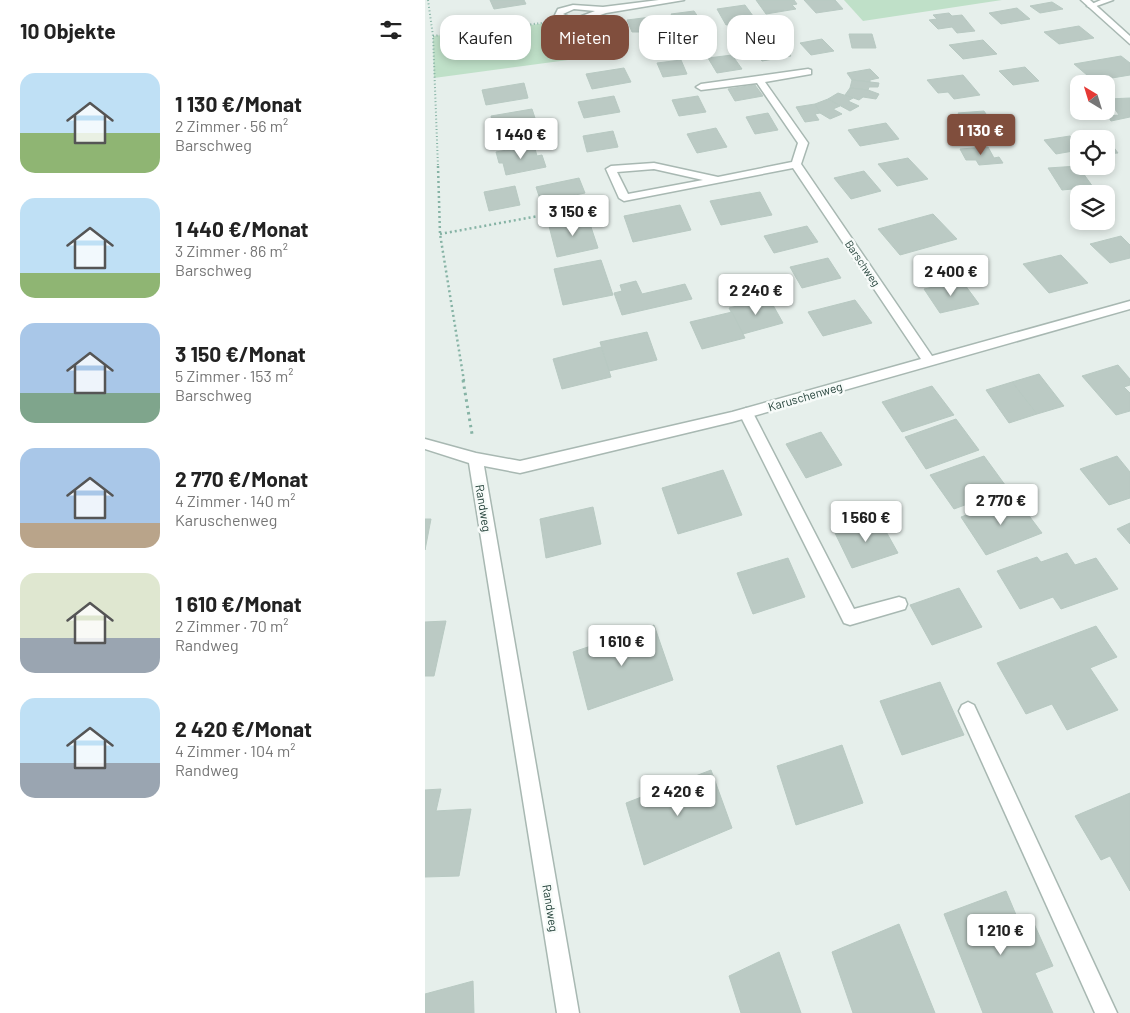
<!DOCTYPE html>
<html lang="de">
<head>
<meta charset="utf-8">
<style>
	body { margin:0; font-family:Barlow,sans-serif; background:#f6f6f6; color:#222; height:100vh; display:flex; flex-direction:column; font-size:19px; white-space:nowrap }
	* { box-sizing:border-box; margin:0 }
	p { font-size:16px; color:#767676 }
	.icon { flex:none; width:28px; height:28px; fill:none; stroke:currentColor; stroke-width:2; stroke-linecap:round; stroke-linejoin:round }
	.map { position:relative; flex:1; overflow:hidden }
	.sheet { display:flex; flex-direction:column; background:#fff; width:425px }
	.sheet>* { flex:none }
	.guide { position:absolute; left:15px; top:15px; width:475px; height:45px; display:flex; gap:10px }
	.needle { width:32px; rotate:322deg }
	.buttons { position:absolute; left:645px; top:75px; display:grid; gap:10px }
	.buttons a { display:grid; place-items:center; width:45px; height:45px; border-radius:10px; background:#fff; box-shadow:0 2px 8px #0003; font-size:25px }
	.price { position:absolute; translate:-50% -42px; padding:0 11px; border-radius:5px; background:#fff; color:#222; font-size:16px; line-height:32px; filter:drop-shadow(0 1px 2px #0008) }
	.price::after { content:''; position:absolute; left:50%; top:30px; width:15px; height:11px; margin-left:-8px; background:inherit; clip-path:polygon(0 0,100% 0,50% 100%) }
	.price.active { background:#804e3d; color:#fff }
	ul { padding:0; list-style:none }
	li { display:flex; align-items:center; gap:15px; height:125px; padding:0 20px }
	li span { display:grid; place-items:center; flex:none; width:140px; height:100px; border-radius:15px; color:#555 }
	li>.icon { margin-inline-start:auto }
	span .icon { width:60px; height:60px; fill:#fffc; stroke-width:1 }
	li b { font-size:21px }
	h2 { display:flex; justify-content:space-between; align-items:center; height:60px; padding:0 20px; font-size:21px }
	.tag { padding:0 18px; border-radius:15px; background:#fff; box-shadow:0 2px 8px #0003; font-size:18px; line-height:45px }
	.tag.active { background:#804e3d; color:#fff }
	main { display:flex; flex:1; min-height:0 }
	.map>svg:first-child { display:block }
	.green { fill:#bfe0c8 }
	.building { fill:#bbcac4; stroke:#b8c9c2 }
	.lines { fill:none; stroke-linecap:round; stroke-linejoin:round }
	.lane-casing { stroke:#a8b8b2; stroke-width:3 }
	.street-casing { stroke:#a8b8b2; stroke-width:3 }
	.path-far2 { stroke:#86b3a5; stroke-width:2; stroke-dasharray:1 2.5; stroke-linecap:butt }
	.path-far1 { stroke:#86b3a5; stroke-width:2.5; stroke-dasharray:2 3; stroke-linecap:butt }
	.path { stroke:#86b3a5; stroke-width:3; stroke-dasharray:2.5 4; stroke-linecap:butt }
	.lane { fill:#fff; fill-rule:evenodd }
	.street { fill:#fff; fill-rule:evenodd }
	.labels { text-anchor:middle; dominant-baseline:central; stroke-width:5; stroke-linejoin:round; paint-order:stroke }
	.far-street-label { font-size:11px; fill:#24423a; stroke:#f7fbf9 }
	.street-label { font-size:12px; fill:#24423a; stroke:#f7fbf9 }
</style>
</head>
<body>
<main>
<section class="sheet">
<h2>10 Objekte<svg class="icon" aria-label="filters" viewBox="0 0 24 24"><path d="M4 7h16M4 17h16"/><circle cx="9" cy="7" r="2"/><circle cx="15" cy="17" r="2"/></svg></h2>
<ul>
<li><span style="background:linear-gradient(#bfe0f5 60%,#8fb573 0)"><svg class="icon" aria-label="home" viewBox="0 0 24 24"><path d="M3 11l9-7 9 7M6 9v11h12V9"/></svg></span><div><b>1 130 €/Monat</b><p>2 Zimmer · 56 m²</p><p>Barschweg</p></div></li>
<li><span style="background:linear-gradient(#bfe0f5 75%,#8fb573 0)"><svg class="icon" aria-label="home" viewBox="0 0 24 24"><path d="M3 11l9-7 9 7M6 9v11h12V9"/></svg></span><div><b>1 440 €/Monat</b><p>3 Zimmer · 86 m²</p><p>Barschweg</p></div></li>
<li><span style="background:linear-gradient(#a9c7e8 70%,#7fa58c 0)"><svg class="icon" aria-label="home" viewBox="0 0 24 24"><path d="M3 11l9-7 9 7M6 9v11h12V9"/></svg></span><div><b>3 150 €/Monat</b><p>5 Zimmer · 153 m²</p><p>Barschweg</p></div></li>
<li><span style="background:linear-gradient(#a9c7e8 75%,#b9a48a 0)"><svg class="icon" aria-label="home" viewBox="0 0 24 24"><path d="M3 11l9-7 9 7M6 9v11h12V9"/></svg></span><div><b>2 770 €/Monat</b><p>4 Zimmer · 140 m²</p><p>Karuschenweg</p></div></li>
<li><span style="background:linear-gradient(#dfe7d0 65%,#9aa5b1 0)"><svg class="icon" aria-label="home" viewBox="0 0 24 24"><path d="M3 11l9-7 9 7M6 9v11h12V9"/></svg></span><div><b>1 610 €/Monat</b><p>2 Zimmer · 70 m²</p><p>Randweg</p></div></li>
<li><span style="background:linear-gradient(#bfe0f5 65%,#9aa5b1 0)"><svg class="icon" aria-label="home" viewBox="0 0 24 24"><path d="M3 11l9-7 9 7M6 9v11h12V9"/></svg></span><div><b>2 420 €/Monat</b><p>4 Zimmer · 104 m²</p><p>Randweg</p></div></li>
</ul>
</section>
<div class="map">
<svg width="705" height="1013" viewBox="0 0 705 1013">
	<rect width="100%" height="100%" fill="#e6efeb"/>
	<g class="green">
		<path d="M419 0H577L438 21Z"/>
		<path d="M131 22 143 60 9 78 8 36Z"/>
	</g>
	<g class="building">
		<path d="M65 0H99L101 4 69 9Z"/>
		<path d="M331 0H369L372 4 367 5 371 9 341 14Z"/>
		<path d="M379 0H410L418 9 391 13Z"/>
		<path d="M627 2 638 9 615 13 605 6Z"/>
		<path d="M320 5 331 20 301 25 292 9Z"/>
		<path d="M592 8 605 19 576 24 564 13Z"/>
		<path d="M269 11 278 24 254 28 246 14Z"/>
		<path d="M524 13 527 16 537 15 550 31 532 33 527 27 513 29 504 20 512 19 508 15Z"/>
		<path d="M226 17 232 28 223 29 225 32H207L202 20Z"/>
		<path d="M187 26 192 38 159 43 154 31Z"/>
		<path d="M654 26 669 38 634 44 619 32Z"/>
		<path d="M424 34H447L451 48H427Z"/>
		<path d="M397 39 409 51 386 55 375 43Z"/>
		<path d="M558 40 572 54 538 59 524 45Z"/>
		<path d="M356 44 366 56 337 61 328 49Z"/>
		<path d="M307 55 317 69 292 73 283 58Z"/>
		<path d="M696 56 705 63V75L669 81 649 64Z"/>
		<path d="M256 60 262 74 238 77 232 63Z"/>
		<path d="M600 67 614 81 588 85 574 71Z"/>
		<path d="M199 68 206 82 167 89 161 74Z"/>
		<path d="M445 69 454 78 445 80V82L427 80 422 73Z"/>
		<path d="M538 75 555 95 529 99 523 92 513 93 502 80Z"/>
		<path d="M427 80 454 83 453 87H444L443 90 425 88Z"/>
		<path d="M99 83 103 98 61 105 57 90Z"/>
		<path d="M330 85 338 96 310 101 303 89Z"/>
		<path d="M425 88 443 90 454 94 451 99 438 97 434 100 420 95Z"/>
		<path d="M413 93 428 98 423 101 434 106 425 111 403 99Z"/>
		<path d="M189 96 195 112 159 118 153 102Z"/>
		<path d="M273 96 281 112 254 116 247 100Z"/>
		<path d="M705 98V117L686 121 683 116 694 115 683 99Z"/>
		<path d="M403 99 415 106 408 109 417 114 405 119 395 113 390 104Z"/>
		<path d="M390 104 395 113 390 114 394 120 380 122 371 107Z"/>
		<path d="M107 109 113 127 71 134 66 116Z"/>
		<path d="M559 111 573 132 546 135 533 113Z"/>
		<path d="M343 113 353 130 330 134 321 117Z"/>
		<path d="M461 123 474 139 435 146 423 130Z"/>
		<path d="M291 128 302 147 272 153 262 134Z"/>
		<path d="M188 131 193 147 162 152 158 136Z"/>
		<path d="M645 136 654 145V150L631 154 619 140Z"/>
		<path d="M681 141H684L693 153 681 154Z"/>
		<path d="M109 145 112 156 117 155 121 167 81 175 78 163H74L71 152Z"/>
		<path d="M563 147 569 158 574 157 578 163 554 165 551 160H541L535 149Z"/>
		<path d="M483 158 503 179 472 186 453 164Z"/>
		<path d="M653 166 668 187 637 190 623 168Z"/>
		<path d="M439 171 456 191 426 199 409 178Z"/>
		<path d="M154 178 160 193 116 202 111 187Z"/>
		<path d="M90 186 95 205 64 211 59 192Z"/>
		<path d="M335 192 347 215 296 225 285 201Z"/>
		<path d="M255 205 266 230 208 242 199 216Z"/>
		<path d="M508 214 532 239 475 255 453 229Z"/>
		<path d="M163 218 173 248 132 257 124 226Z"/>
		<path d="M382 226 393 242 349 253 339 236Z"/>
		<path d="M696 236 705 245V258L685 263 665 244Z"/>
		<path d="M636 255 663 283 624 293 598 264Z"/>
		<path d="M403 258 416 278 377 288 365 267Z"/>
		<path d="M176 260 188 295 138 305 129 269Z"/>
		<path d="M211 281 217 294 260 284 267 299 197 315 189 293 197 291 195 285Z"/>
		<path d="M537 281 554 304 515 313 499 289Z"/>
		<path d="M344 298 358 323 318 334 304 308Z"/>
		<path d="M430 300 447 323 398 336 383 312Z"/>
		<path d="M307 312 320 338 277 349 265 322Z"/>
		<path d="M222 332 232 360 184 371 175 342Z"/>
		<path d="M176 347 186 377 137 389 128 359Z"/>
		<path d="M693 365 705 379V385L699 387 705 393V411L691 415 657 376Z"/>
		<path d="M614 374 639 406 612 414 587 382Z"/>
		<path d="M587 382 612 414 584 423 561 390Z"/>
		<path d="M507 386 529 415 477 432 457 402Z"/>
		<path d="M531 419 554 450 501 469 480 437Z"/>
		<path d="M396 432 417 465 381 478 361 444Z"/>
		<path d="M559 456 583 489 529 509 505 475Z"/>
		<path d="M692 456 705 472V498L684 505 655 469Z"/>
		<path d="M298 470 317 515 253 534 237 488Z"/>
		<path d="M590 497 617 533 561 555 536 517Z"/>
		<path d="M168 507 176 544 121 558 115 519Z"/>
		<path d="M0 519H6L0 550Z"/>
		<path d="M454 519 473 553 427 568 410 533Z"/>
		<path d="M705 523V544L692 529Z"/>
		<path d="M642 553 650 565 671 558 693 589 636 609 628 597 595 609 572 571 612 557 616 562Z"/>
		<path d="M363 558 380 597 328 614 312 573Z"/>
		<path d="M534 588 557 627 507 645 485 605Z"/>
		<path d="M21 621 9 676H0V622Z"/>
		<path d="M229 625 248 680 163 710 148 652Z"/>
		<path d="M671 626 692 657 665 668 693 710 642 730 627 704 601 714 572 663Z"/>
		<path d="M515 682 539 735 477 755 455 701Z"/>
		<path d="M417 745 438 803 371 825 352 766Z"/>
		<path d="M286 770 307 828 219 865 201 803Z"/>
		<path d="M16 789 11 811 46 809 34 876 0 877V790Z"/>
		<path d="M705 793V891L685 856 676 860 650 816Z"/>
		<path d="M581 891 594 922 606 917 628 966 610 973 628 1013H558L519 914Z"/>
		<path d="M474 924 510 1013H428L407 952Z"/>
		<path d="M354 952 376 1013H316L304 976Z"/>
		<path d="M48 981 49 1013H0V994Z"/>
	</g>
	<g class="lines">
		<defs>
			<g id="lane">
				<path d="M676 0H688L666 8 662 6Z"/>
				<path d="M321 408 328 413 429 609 474 597 480 599 482 604 480 609 425 625 419 623 314 413Z"/>
				<path d="M543 702 549 705 692 1013H670L534 711 537 705Z"/>
			</g>
			<g id="street">
				<path d="M234 0H259L181 13 149 24 136 21 130 15 133 9 148 5 178 7ZM149 9 170 11 149 19 138 14Z"/>
				<path d="M656 0H665L705 36V44Z"/>
				<path d="M383 69 386 70V74L340 82 383 143 376 164 507 356 705 301V309L307 422 95 473 59 466 154 1013H132L44 463 0 449V439L51 453 95 461 307 412 496 359 368 168 199 201 194 198 181 169 186 166 229 163 293 177 367 162 373 143 332 83 276 90 271 87 276 84ZM229 169 278 180 203 194 192 172Z"/>
			</g>
		</defs>
		<use href="#lane" class="lane-casing"/>
		<use href="#street" class="street-casing"/>
		<g class="path-far2">
			<path d="M3 0 8 36 13 167"/>
			<path d="M8 36 117 23"/>
		</g>
		<g class="path-far1">
			<path d="M13 166 15 234 39 381"/>
			<path d="M15 234 179 204"/>
		</g>
		<path class="path" d="M38 380 47 434"/>
		<use href="#lane" class="lane"/>
		<use href="#street" class="street"/>
	</g>
	<g class="labels">
		<g class="far-street-label">
			<text transform="translate(438 263) rotate(56)">Barschweg</text>
		</g>
		<g class="street-label">
			<text transform="translate(380 396) rotate(-16)">Karuschenweg</text>
			<text transform="translate(59 508) rotate(81)">Randweg</text>
			<text transform="translate(126 908) rotate(81)">Randweg</text>
		</g>
	</g>
</svg>
<div class="buttons">
<a><svg class="needle" viewBox="-14 -14 28 28"><path d="M0-13l5 13h-10z" fill="#e53935"/><path d="M0 13l5-13h-10z" fill="#767676"/></svg></a>
<a><svg class="icon" aria-label="locate" viewBox="0 0 24 24"><circle cx="12" cy="12" r="6"/><path d="M12 2v4M12 18v4M2 12h4M18 12h4"/></svg></a>
<a><svg class="icon" aria-label="layers" viewBox="0 0 24 24"><path d="M12 4l9 5-9 5-9-5zM3 14l9 5 9-5"/></svg></a>
</div>
<b class="price active" style="left:556px;top:156px">1 130 €</b>
<b class="price" style="left:96px;top:160px">1 440 €</b>
<b class="price" style="left:148px;top:237px">3 150 €</b>
<b class="price" style="left:526px;top:297px">2 400 €</b>
<b class="price" style="left:331px;top:316px">2 240 €</b>
<b class="price" style="left:576px;top:526px">2 770 €</b>
<b class="price" style="left:441px;top:543px">1 560 €</b>
<b class="price" style="left:197px;top:667px">1 610 €</b>
<b class="price" style="left:253px;top:817px">2 420 €</b>
<b class="price" style="left:576px;top:956px">1 210 €</b>
<div class="guide">
<a class="tag">Kaufen</a>
<a class="tag active">Mieten</a>
<a class="tag">Filter</a>
<a class="tag">Neu</a>
</div>
</div>
</main>
</body>
</html>
